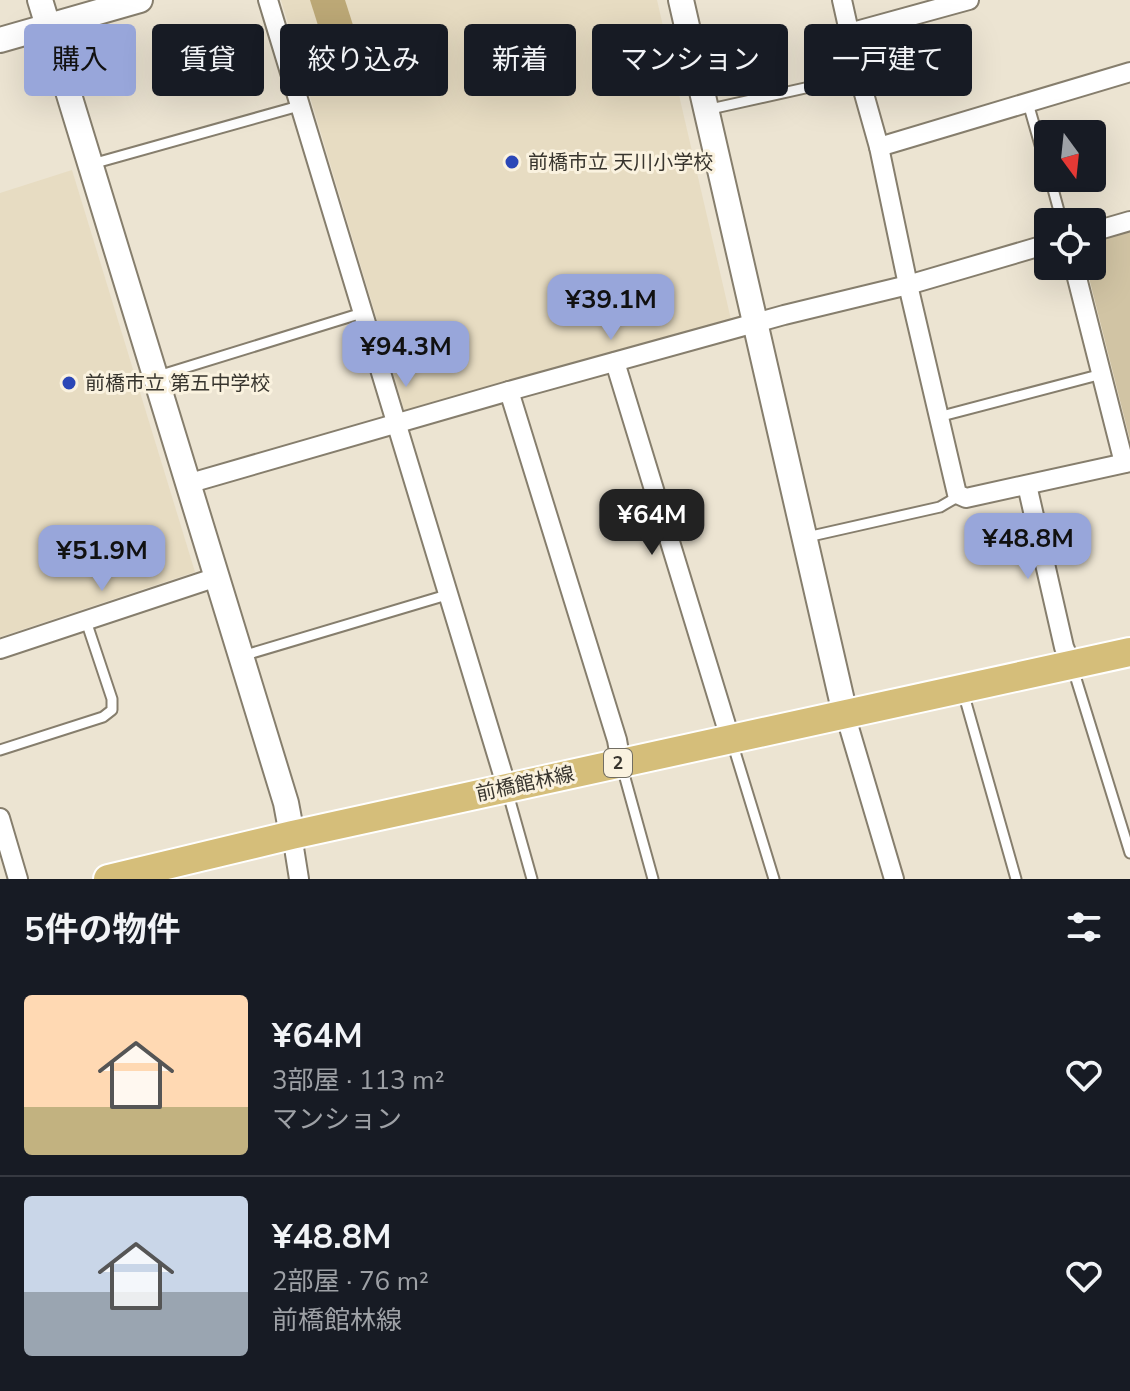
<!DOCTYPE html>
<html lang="ja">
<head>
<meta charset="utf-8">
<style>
	body { margin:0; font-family:"Nunito Sans","Noto Sans JP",sans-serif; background:#20242c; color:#f1f3f6; height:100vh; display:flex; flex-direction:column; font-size:30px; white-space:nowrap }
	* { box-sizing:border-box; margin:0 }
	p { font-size:26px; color:#9ea1a6 }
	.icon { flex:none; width:44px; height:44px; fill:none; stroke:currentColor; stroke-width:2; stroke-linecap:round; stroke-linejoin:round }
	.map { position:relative; height:879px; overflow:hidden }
	.details { display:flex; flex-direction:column; background:#171b24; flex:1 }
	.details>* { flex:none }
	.banner { position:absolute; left:24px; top:24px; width:1082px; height:72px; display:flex; gap:16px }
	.needle { width:52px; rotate:165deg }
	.buttons { position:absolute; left:1034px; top:120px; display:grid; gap:16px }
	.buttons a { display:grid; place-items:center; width:72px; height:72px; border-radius:8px; background:#171b24; box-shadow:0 8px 32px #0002; font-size:40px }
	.price { position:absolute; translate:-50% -68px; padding:0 18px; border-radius:16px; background:#98a6da; color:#111; font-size:26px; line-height:52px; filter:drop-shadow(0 2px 4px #0008) }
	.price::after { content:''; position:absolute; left:50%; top:48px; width:24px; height:18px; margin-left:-12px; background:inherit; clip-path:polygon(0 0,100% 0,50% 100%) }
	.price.on { background:#222; color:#fff }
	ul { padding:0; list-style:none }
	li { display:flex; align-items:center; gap:24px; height:200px; padding:0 24px }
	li+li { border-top:2px solid #363941 }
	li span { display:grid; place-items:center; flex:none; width:224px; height:160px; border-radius:8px; color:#555 }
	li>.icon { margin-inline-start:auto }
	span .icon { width:96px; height:96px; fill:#fffc; stroke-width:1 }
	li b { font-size:34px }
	h2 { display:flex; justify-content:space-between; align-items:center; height:96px; padding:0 24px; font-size:34px }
	.tag { padding:0 28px; border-radius:8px; background:#171b24; box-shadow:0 8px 32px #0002; font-size:28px; line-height:72px }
	.tag.on { background:#98a6da; color:#111 }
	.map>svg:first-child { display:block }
	.built { fill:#e7dcc2 }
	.green { fill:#d1c4a4 }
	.water { fill:#bca876 }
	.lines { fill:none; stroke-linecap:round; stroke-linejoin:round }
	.lane-casing { stroke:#867e6d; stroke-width:13 }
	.street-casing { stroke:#867e6d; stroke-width:22 }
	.secondary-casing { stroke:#867e6d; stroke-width:28 }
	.primary-casing { stroke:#fff; stroke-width:32 }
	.lane { stroke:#fff; stroke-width:9 }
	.street { stroke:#fff; stroke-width:18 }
	.secondary { stroke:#fff; stroke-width:24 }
	.primary { stroke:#d5be7a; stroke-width:28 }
	.poi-dot { fill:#2b47b7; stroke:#faf2df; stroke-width:3 }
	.labels { text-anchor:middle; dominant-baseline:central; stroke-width:6; stroke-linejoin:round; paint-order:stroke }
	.shield { fill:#faf2df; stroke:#726e63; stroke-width:2 }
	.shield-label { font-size:18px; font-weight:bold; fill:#38352e }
	.poi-label { font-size:20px; fill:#38352e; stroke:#faf2df; text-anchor:start }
	.street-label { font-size:20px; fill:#38352e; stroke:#faf2df }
</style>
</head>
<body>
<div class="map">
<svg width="1130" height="879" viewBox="0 0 1130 879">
	<rect width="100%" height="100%" fill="#ece4d2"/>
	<g class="built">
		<path d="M281 0H657L732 324 415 413 404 410Z"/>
		<path d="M72 170 195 572 0 637V193Z"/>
	</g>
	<path class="green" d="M1130 230V440L1086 266H1092V241Z"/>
	<g class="water">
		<path d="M310 0H345L360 47 328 57Z"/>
		<path d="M364 59 373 87 345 96 336 68Z"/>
	</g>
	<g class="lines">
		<defs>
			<g id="lane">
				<path d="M1028 103 1048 173"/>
				<path d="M706 110 859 76"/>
				<path d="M92 164 299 106"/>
				<path d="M1050 178 1062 222"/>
				<path d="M158 376 362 313"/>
				<path d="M938 417 1102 374"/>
				<path d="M807 537 940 507 959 496"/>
				<path d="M242 656 450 594"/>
				<path d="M1073 669 1130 853"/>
				<path d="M963 692 1016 879"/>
				<path d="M732 742 774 879"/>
				<path d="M0 750 103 717 112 710V699L86 621"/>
				<path d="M622 767 653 879"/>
				<path d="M507 790 532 879"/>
			</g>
			<g id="street">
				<path d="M268 0 507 788"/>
				<path d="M842 0 859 76 879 147 908 285 957 494 966 498 1130 462"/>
				<path d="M849 33 969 0"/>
				<path d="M879 147 1130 72"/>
				<path d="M1092 232 1130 221"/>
				<path d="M1074 266 1124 463"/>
				<path d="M615 362 730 738"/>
				<path d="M509 391 617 740 621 763"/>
				<path d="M187 484 509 391 784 315 908 285 1048 244"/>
				<path d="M1027 485 1064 647 1071 664"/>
				<path d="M0 649 217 577"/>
				<path d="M845 714 894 879"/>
				<path d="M0 818 18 879"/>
				<path d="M292 835 299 879"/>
			</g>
			<g id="secondary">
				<path d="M40 0 286 803 292 835"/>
				<path d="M681 0 845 714"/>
				<path d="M0 40 140 0"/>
			</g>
			<path id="primary" d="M108 879 292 835 1130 652"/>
		</defs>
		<use href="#lane" class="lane-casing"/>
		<use href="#street" class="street-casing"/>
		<use href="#secondary" class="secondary-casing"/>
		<use href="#primary" class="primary-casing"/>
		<use href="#lane" class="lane"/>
		<use href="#street" class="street"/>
		<use href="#secondary" class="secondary"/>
		<use href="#primary" class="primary"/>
	</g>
	<g class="poi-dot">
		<circle cx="512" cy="162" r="8"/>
		<circle cx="69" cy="383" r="8"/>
	</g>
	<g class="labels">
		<rect class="shield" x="604" y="749" width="28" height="28" rx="6"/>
		<g class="shield-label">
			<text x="618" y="763">2</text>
		</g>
		<g class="poi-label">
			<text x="528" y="162">前橋市立 天川小学校</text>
			<text x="85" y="383">前橋市立 第五中学校</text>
		</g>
		<g class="street-label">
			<text transform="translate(525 784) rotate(-12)">前橋館林線</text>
		</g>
	</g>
</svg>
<div class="buttons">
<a><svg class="needle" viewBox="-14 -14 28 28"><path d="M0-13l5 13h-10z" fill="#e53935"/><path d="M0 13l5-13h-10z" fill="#9ea1a6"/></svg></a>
<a><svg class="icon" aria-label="locate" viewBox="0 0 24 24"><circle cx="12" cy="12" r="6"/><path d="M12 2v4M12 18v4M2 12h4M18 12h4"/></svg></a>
</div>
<b class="price" style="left:611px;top:342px">¥39.1M</b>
<b class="price" style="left:406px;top:389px">¥94.3M</b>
<b class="price on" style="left:652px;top:557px">¥64M</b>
<b class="price" style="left:1028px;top:581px">¥48.8M</b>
<b class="price" style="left:102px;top:593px">¥51.9M</b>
<div class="banner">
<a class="tag on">購入</a>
<a class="tag">賃貸</a>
<a class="tag">絞り込み</a>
<a class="tag">新着</a>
<a class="tag">マンション</a>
<a class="tag">一戸建て</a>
</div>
</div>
<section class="details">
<h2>5件の物件<svg class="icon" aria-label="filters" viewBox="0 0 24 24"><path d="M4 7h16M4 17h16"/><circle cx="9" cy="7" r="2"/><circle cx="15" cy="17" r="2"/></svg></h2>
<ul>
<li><span style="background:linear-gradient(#ffd9b3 70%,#c2b280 0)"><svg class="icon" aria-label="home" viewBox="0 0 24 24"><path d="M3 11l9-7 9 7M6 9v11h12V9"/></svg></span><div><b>¥64M</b><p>3部屋 · 113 m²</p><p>マンション</p></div><svg class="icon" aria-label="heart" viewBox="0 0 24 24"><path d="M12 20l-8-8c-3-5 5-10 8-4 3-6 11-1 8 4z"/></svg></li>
<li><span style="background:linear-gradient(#c9d6e8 60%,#9aa5b1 0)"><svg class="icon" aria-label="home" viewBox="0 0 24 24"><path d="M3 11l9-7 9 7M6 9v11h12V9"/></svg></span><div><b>¥48.8M</b><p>2部屋 · 76 m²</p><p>前橋館林線</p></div><svg class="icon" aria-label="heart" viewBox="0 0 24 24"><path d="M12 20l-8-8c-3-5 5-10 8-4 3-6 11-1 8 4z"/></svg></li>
</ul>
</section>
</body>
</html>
